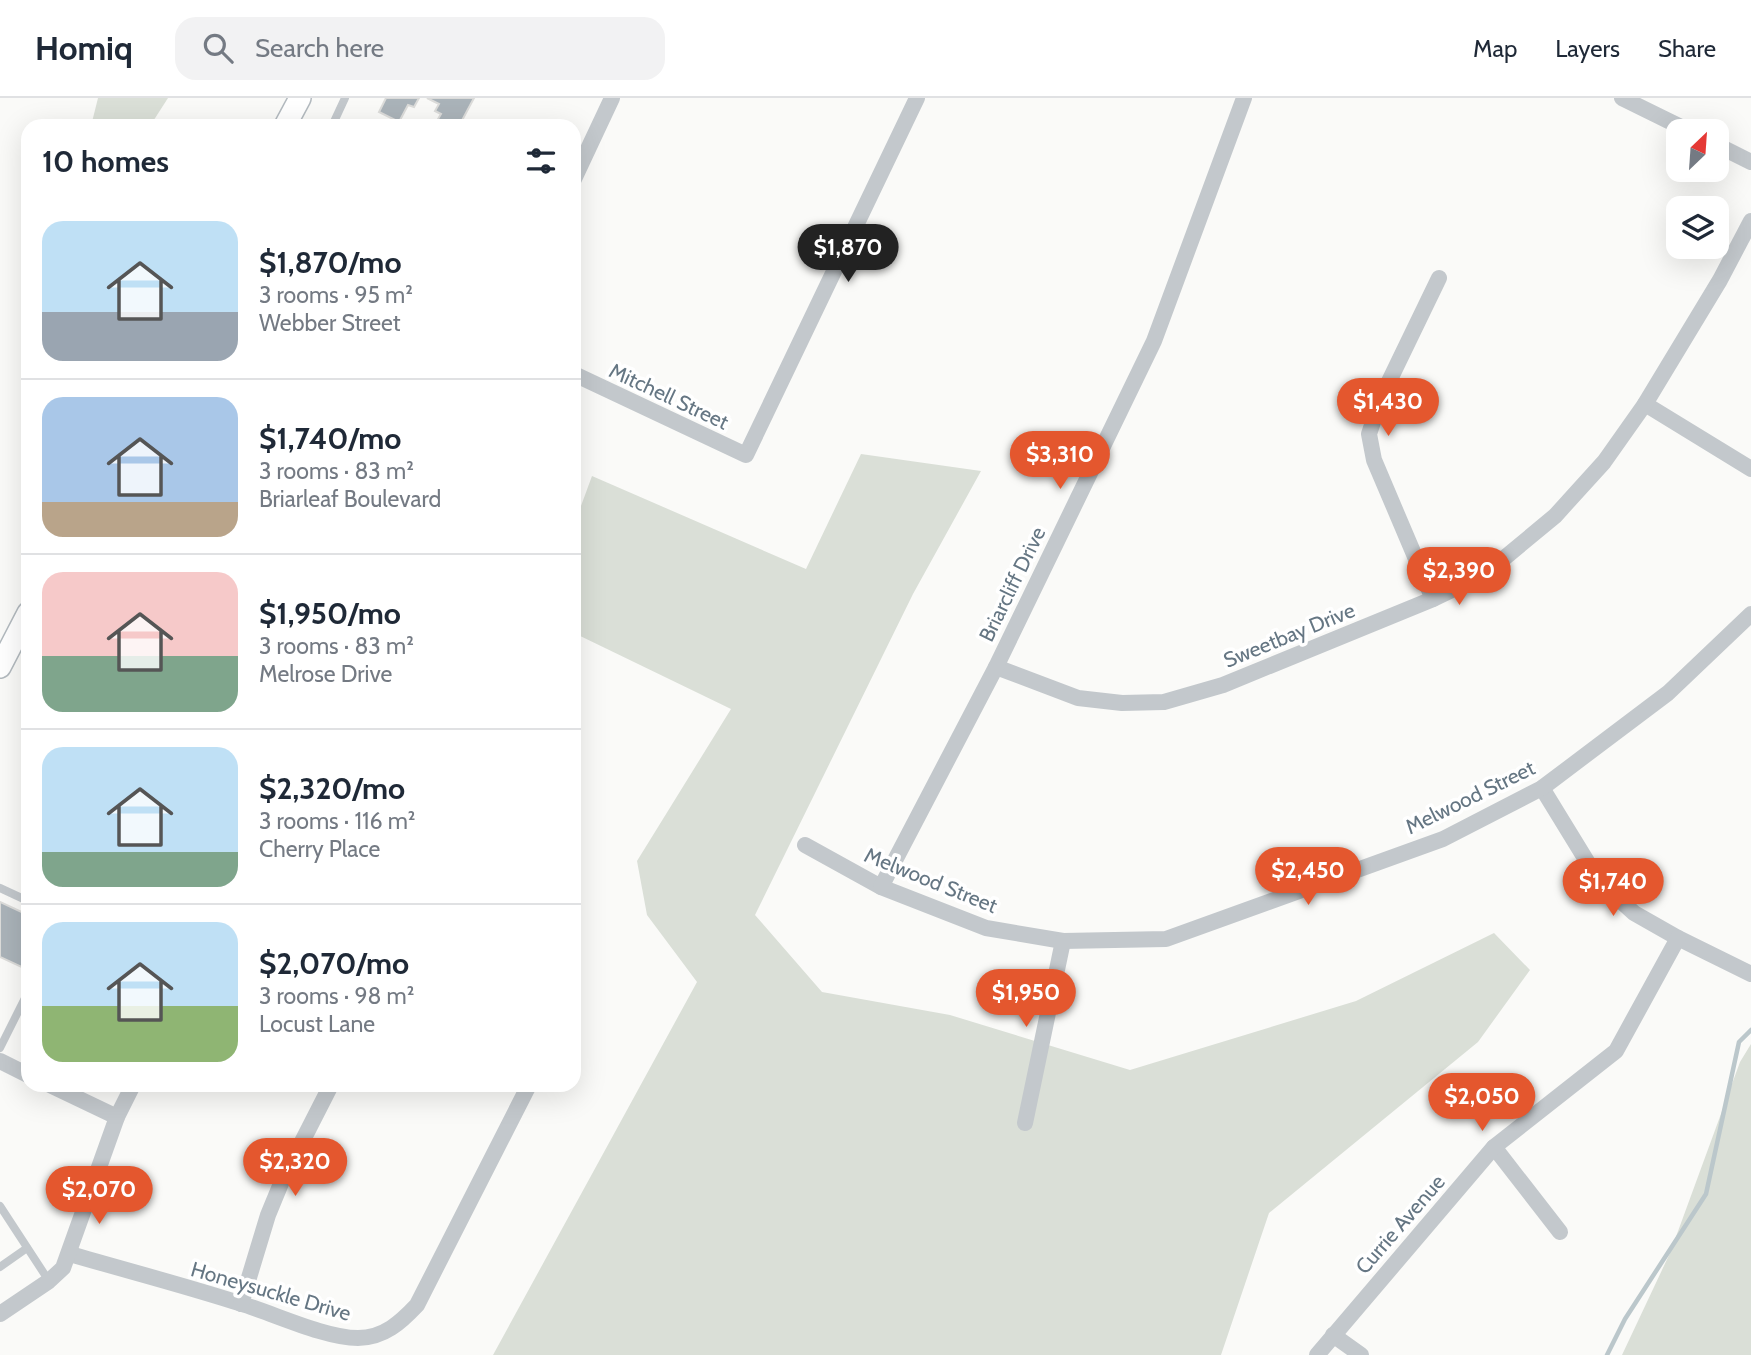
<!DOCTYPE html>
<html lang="en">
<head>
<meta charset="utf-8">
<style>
	body { margin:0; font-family:Cabin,sans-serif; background:#f2f2f3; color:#1f2937; height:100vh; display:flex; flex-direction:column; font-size:26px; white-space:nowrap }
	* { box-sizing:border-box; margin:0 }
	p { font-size:23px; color:#747a83 }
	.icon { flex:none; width:38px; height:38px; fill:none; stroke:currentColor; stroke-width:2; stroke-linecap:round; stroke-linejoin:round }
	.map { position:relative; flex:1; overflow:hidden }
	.sheet { position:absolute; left:21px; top:21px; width:560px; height:973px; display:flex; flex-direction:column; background:#fff; border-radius:21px; box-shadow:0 7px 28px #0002 }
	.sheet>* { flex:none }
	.needle { width:46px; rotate:25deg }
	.controls { position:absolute; left:1666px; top:21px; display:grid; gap:14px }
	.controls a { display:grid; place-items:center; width:63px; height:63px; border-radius:14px; background:#fff; box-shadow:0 7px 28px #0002; font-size:35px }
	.price { position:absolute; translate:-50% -60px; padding:0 16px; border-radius:24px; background:#e4572e; color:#fff; font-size:23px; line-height:46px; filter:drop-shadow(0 2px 4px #0008) }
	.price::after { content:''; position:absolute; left:50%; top:42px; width:21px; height:16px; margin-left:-10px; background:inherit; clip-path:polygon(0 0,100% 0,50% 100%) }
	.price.current { background:#222; color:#fff }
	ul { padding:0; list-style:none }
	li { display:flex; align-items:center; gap:21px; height:175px; padding:0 21px }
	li+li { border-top:2px solid #e0e1e3 }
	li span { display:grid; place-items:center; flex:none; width:196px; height:140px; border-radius:21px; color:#555 }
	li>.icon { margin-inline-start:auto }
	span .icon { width:84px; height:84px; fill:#fffc; stroke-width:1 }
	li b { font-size:30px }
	h2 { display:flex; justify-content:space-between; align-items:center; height:84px; padding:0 21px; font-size:30px }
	header { display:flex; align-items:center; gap:42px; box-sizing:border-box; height:98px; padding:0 35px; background:#fff; border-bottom:2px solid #e0e1e3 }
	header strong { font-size:33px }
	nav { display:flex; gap:38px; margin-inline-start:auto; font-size:24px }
	.search { width:490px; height:63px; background:#f2f2f3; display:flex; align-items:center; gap:18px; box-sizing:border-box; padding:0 24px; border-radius:21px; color:#747a83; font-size:26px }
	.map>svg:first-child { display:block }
	.green { fill:#dadfd7 }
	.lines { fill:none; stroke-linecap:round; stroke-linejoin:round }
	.stream { stroke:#bbc7cb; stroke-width:4.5 }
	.building { fill:#aab3b9; stroke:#dcdcda; stroke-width:2 }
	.secondary-casing { stroke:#b3babf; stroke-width:24 }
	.service { stroke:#c3c8cc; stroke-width:8 }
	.minor { stroke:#c3c8cc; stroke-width:16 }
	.secondary { stroke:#fff; stroke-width:21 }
	.labels { text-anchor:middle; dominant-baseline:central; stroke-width:7; stroke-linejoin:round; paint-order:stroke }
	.street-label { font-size:21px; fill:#657683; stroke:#fff }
</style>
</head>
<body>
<header>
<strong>Homiq</strong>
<div class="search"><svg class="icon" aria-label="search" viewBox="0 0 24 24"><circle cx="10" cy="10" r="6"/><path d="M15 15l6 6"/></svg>Search here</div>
<nav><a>Map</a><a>Layers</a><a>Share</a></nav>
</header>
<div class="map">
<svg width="1751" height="1257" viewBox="0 0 1751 1257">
	<rect width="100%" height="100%" fill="#fafaf8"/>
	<g class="green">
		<path d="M98 0H168L150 28H91Z"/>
		<path d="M861 356 981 373 913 496 755 817 822 894 950 917 1130 972 1356 903 1494 835 1530 872 1478 944 1269 1115 1221 1257H493L697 884 647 817 637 763 731 611 574 535V427L592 378 806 471Z"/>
		<path d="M1751 946V1257H1622L1670 1155 1740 964Z"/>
	</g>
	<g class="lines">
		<path class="stream" d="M1607 1257 1625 1221 1706 1096 1739 944 1751 932"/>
	</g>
	<g class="building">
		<path d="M386 0H419L414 9 408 7 399 24 379 14Z"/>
		<path d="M427 0H474L459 28H434L441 16 435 13 439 6Z"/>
		<path d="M0 804 28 817V872L0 859Z"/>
	</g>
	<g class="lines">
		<defs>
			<g id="secondary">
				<path d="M285 28 300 0"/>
				<path d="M0 569 28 515"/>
			</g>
		</defs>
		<use href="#secondary" class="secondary-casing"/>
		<g class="service">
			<path d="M332 28 345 0"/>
			<path d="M0 790 28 803"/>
			<path d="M0 950 28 894"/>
			<path d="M0 1108 49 1183"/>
			<path d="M0 1169 27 1150"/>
		</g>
		<g class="minor">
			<path d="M1622 0 1689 33"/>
			<path d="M1717 47 1751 64"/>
			<path d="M574 81 612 0"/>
			<path d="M574 276 746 357 917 0"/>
			<path d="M1645 306 1751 371"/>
			<path d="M1433 501 1374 362 1369 336 1381 300 1439 180"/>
			<path d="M996 569 1078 600 1122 605 1164 604 1223 587 1433 501 1485 476 1555 418 1604 364 1645 306 1720 182 1751 123"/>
			<path d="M1542 690 1599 783 1634 815 1678 840 1751 876"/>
			<path d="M805 747 881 789 986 830 1063 843 1166 841 1443 741 1542 690 1668 595 1751 516"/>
			<path d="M881 789 996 569 1154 243 1244 0"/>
			<path d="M0 963 28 977"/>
			<path d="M50 987 117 1019"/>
			<path d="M1025 1025 1063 843"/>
			<path d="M1494 1049 1560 1134"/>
			<path d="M70 1156C128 1173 187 1188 245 1207 277 1217 326 1240 358 1240 384 1240 401 1224 417 1207L529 987"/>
			<path d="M241 1206 268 1117 282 1083 331 987"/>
			<path d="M0 1216 49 1183 63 1170 117 1019 133 987"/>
			<path d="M1333 1237 1361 1257"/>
			<path d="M1317 1257 1494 1049 1616 953 1678 840"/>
		</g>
		<use href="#secondary" class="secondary"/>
	</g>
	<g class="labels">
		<g class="street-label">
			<text transform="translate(669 298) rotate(25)">Mitchell Street</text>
			<text transform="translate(1012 486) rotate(-64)">Briarcliff Drive</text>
			<text transform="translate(1289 537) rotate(-22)">Sweetbay Drive</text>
			<text transform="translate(1470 699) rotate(-26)">Melwood Street</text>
			<text transform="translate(931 782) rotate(22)">Melwood Street</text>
			<text transform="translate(1400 1126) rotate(-49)">Currie Avenue</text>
			<text transform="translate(271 1193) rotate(16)">Honeysuckle Drive</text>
		</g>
	</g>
</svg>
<div class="controls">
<a><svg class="needle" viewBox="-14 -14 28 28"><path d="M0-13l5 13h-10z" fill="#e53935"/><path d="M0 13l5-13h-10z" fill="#747a83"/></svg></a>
<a><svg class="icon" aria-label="layers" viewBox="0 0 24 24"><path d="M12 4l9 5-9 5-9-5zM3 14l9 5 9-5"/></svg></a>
</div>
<b class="price current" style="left:848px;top:186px">$1,870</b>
<b class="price" style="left:1388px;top:340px">$1,430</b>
<b class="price" style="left:1060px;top:393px">$3,310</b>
<b class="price" style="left:1459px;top:509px">$2,390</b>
<b class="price" style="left:1308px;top:809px">$2,450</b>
<b class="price" style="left:1613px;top:820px">$1,740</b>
<b class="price" style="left:1026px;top:931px">$1,950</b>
<b class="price" style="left:1482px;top:1035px">$2,050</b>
<b class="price" style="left:295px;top:1100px">$2,320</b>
<b class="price" style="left:99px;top:1128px">$2,070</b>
<section class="sheet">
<h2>10 homes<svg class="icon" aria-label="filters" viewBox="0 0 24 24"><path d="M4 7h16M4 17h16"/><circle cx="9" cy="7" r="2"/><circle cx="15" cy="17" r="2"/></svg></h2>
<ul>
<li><span style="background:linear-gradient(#bfe0f5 65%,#9aa5b1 0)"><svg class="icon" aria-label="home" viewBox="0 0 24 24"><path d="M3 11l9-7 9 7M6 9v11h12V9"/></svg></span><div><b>$1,870/mo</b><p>3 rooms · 95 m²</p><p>Webber Street</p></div></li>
<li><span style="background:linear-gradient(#a9c7e8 75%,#b9a48a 0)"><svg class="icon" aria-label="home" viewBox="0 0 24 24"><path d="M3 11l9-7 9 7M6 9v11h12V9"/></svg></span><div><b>$1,740/mo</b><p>3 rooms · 83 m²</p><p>Briarleaf Boulevard</p></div></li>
<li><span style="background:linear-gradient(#f6c9c9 60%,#7fa58c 0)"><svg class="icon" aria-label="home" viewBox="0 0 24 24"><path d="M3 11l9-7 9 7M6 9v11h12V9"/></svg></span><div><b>$1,950/mo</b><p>3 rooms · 83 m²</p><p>Melrose Drive</p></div></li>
<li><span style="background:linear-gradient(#bfe0f5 75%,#7fa58c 0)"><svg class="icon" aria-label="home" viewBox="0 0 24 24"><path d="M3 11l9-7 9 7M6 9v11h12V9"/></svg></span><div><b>$2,320/mo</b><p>3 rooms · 116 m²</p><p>Cherry Place</p></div></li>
<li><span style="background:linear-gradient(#bfe0f5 60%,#8fb573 0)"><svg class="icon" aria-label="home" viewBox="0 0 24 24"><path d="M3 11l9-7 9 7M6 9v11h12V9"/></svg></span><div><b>$2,070/mo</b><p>3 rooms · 98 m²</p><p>Locust Lane</p></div></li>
</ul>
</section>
</div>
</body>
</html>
